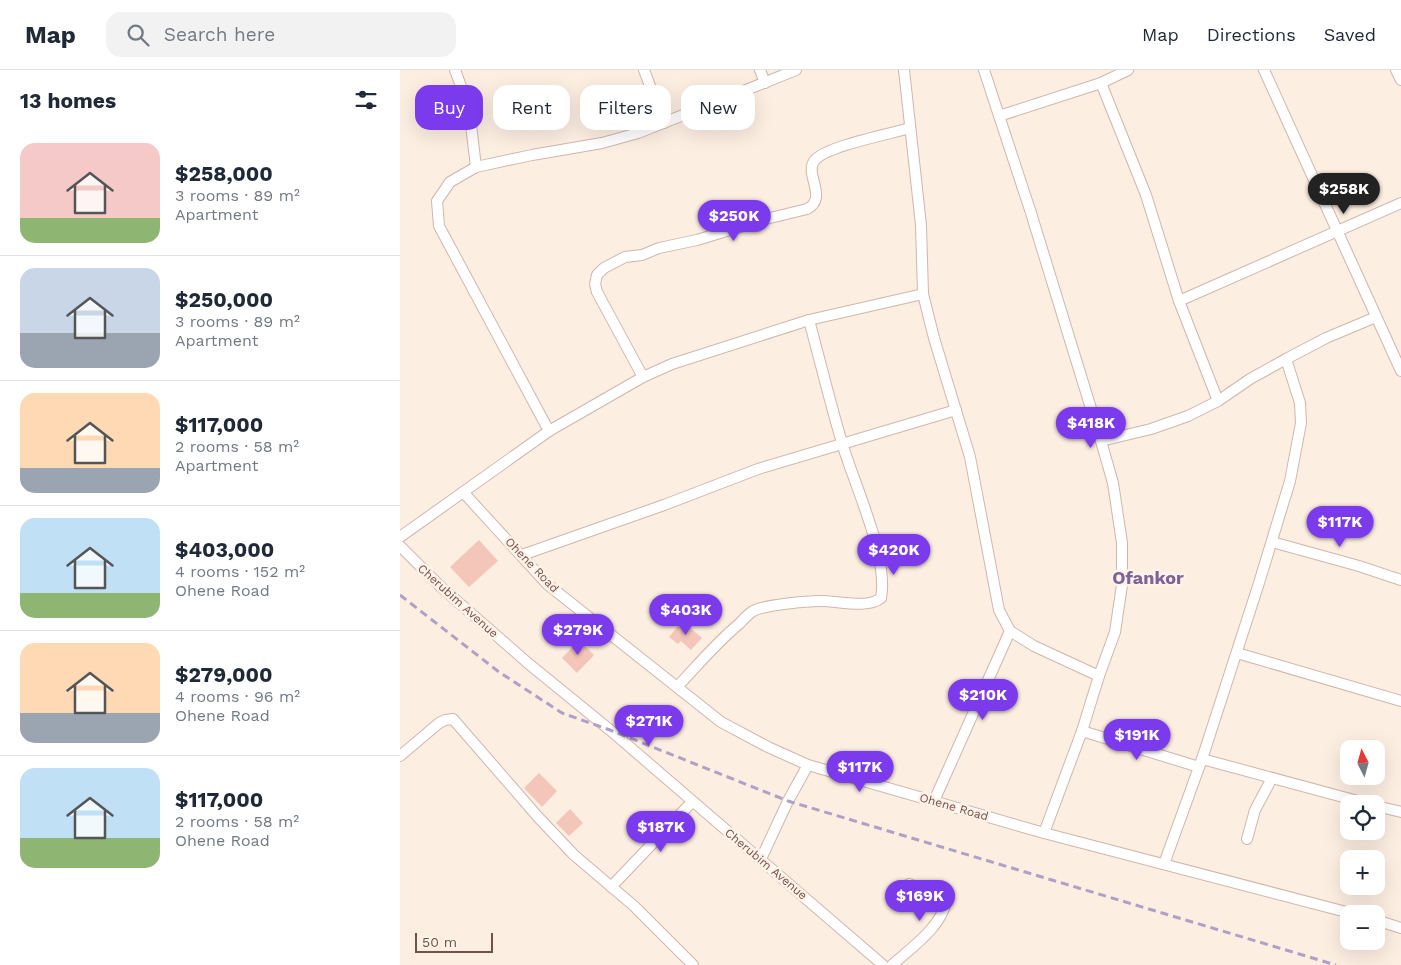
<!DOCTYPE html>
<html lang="en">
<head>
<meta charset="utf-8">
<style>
	body { margin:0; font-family:"Work Sans",sans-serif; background:#f2f2f3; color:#1f2937; height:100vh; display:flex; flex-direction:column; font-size:19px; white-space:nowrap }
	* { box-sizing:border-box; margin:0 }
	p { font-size:16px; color:#747a83 }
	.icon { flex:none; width:28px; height:28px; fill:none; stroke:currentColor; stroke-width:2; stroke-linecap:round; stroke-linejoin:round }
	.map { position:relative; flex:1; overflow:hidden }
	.drawer { display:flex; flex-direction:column; background:#fff; width:400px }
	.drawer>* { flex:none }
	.guide { position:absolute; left:15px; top:15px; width:475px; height:45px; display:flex; gap:10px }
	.needle { width:32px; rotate:354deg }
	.fabs { position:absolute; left:940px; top:670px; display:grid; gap:10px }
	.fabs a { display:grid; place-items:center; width:45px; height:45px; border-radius:10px; background:#fff; box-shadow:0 5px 20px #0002; font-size:25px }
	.scale { position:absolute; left:15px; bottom:12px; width:78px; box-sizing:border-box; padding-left:5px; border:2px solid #755048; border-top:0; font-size:14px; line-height:18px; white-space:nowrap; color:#755048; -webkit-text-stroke:4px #fff3e9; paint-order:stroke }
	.price { position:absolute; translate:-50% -42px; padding:0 11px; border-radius:18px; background:#7c3aed; color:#fff; font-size:16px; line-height:32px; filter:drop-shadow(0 1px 2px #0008) }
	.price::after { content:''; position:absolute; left:50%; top:30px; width:15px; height:11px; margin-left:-8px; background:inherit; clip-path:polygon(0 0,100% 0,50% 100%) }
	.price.on { background:#222; color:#fff }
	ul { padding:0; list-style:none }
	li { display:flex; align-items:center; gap:15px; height:125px; padding:0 20px }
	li+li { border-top:1px solid #e0e1e3 }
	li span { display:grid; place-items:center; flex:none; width:140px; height:100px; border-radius:15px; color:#555 }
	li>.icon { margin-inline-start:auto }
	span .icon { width:60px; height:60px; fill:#fffc; stroke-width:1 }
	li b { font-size:21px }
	h2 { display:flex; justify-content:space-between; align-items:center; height:60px; padding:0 20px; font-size:21px }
	.pill { padding:0 18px; border-radius:15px; background:#fff; box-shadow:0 5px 20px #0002; font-size:18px; line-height:45px }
	.pill.on { background:#7c3aed; color:#fff }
	header { display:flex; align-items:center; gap:30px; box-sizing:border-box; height:70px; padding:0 25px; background:#fff; border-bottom:1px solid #e0e1e3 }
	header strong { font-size:24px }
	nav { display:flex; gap:28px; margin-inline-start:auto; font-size:18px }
	.search { width:350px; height:45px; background:#f2f2f3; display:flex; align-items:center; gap:12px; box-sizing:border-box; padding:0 18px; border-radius:15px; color:#747a83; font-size:19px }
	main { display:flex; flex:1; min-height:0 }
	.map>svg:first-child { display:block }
	.building { fill:#f3c6b9 }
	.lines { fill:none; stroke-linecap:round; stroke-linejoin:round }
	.minor-casing { stroke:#d0b6ac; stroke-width:12 }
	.minor { stroke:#fff; stroke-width:10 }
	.rail { stroke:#afa1c6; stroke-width:3; stroke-dasharray:8 5; stroke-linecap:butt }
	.labels { text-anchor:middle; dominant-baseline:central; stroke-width:5; stroke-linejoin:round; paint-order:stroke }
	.street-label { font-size:12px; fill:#755048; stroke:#fff3e9 }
	.district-label { font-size:18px; font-weight:bold; fill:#7e6399; stroke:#fff3e9 }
</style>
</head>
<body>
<header>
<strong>Map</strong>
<div class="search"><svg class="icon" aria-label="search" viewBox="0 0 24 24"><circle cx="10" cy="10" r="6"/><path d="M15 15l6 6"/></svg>Search here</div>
<nav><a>Map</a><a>Directions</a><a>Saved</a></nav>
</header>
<main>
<section class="drawer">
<h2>13 homes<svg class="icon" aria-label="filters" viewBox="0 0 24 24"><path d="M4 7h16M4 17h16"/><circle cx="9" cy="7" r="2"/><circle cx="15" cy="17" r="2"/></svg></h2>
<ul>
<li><span style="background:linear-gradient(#f6c9c9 75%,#8fb573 0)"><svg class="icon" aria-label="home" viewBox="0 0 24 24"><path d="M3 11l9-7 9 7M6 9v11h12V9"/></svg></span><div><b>$258,000</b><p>3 rooms · 89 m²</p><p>Apartment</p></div></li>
<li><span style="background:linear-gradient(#c9d6e8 65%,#9aa5b1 0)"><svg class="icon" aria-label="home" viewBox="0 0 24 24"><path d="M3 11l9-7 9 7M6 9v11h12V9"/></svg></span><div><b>$250,000</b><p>3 rooms · 89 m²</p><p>Apartment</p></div></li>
<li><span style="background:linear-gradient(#ffd9b3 75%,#9aa5b1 0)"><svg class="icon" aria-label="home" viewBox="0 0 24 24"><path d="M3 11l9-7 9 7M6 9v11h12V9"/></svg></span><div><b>$117,000</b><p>2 rooms · 58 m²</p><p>Apartment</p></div></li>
<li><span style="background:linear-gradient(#bfe0f5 75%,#8fb573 0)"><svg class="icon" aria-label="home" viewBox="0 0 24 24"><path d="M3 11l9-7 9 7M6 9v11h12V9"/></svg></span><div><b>$403,000</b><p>4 rooms · 152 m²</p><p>Ohene Road</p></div></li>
<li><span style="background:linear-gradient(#ffd9b3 70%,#9aa5b1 0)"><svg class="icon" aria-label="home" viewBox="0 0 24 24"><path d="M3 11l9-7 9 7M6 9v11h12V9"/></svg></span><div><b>$279,000</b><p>4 rooms · 96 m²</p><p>Ohene Road</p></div></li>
<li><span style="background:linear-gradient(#bfe0f5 70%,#8fb573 0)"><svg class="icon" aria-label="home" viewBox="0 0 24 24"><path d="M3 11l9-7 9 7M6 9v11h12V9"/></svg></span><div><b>$117,000</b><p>2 rooms · 58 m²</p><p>Ohene Road</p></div></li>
</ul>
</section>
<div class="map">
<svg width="1001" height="895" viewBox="0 0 1001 895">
	<rect width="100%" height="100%" fill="#fdeee2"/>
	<g class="building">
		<path d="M79 470 98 491 69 517 50 497Z"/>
		<path d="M282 551 302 568 291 580 281 571 278 574 269 567Z"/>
		<path d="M179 570 194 585 177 603 162 588Z"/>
		<path d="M139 703 157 721 142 737 124 718Z"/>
		<path d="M170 739 183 753 169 766 156 753Z"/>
	</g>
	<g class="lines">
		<defs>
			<g id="minor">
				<path d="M55 0 69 38 76 97"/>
				<path d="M244 0 264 53"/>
				<path d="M360 0 365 13"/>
				<path d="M504 0 521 155 523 224 534 268 570 387 599 540 610 561 634 576 699 606"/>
				<path d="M584 0 631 143 701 371 713 413 722 473V515L715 562 699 606 682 661 644 763"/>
				<path d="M864 0 1001 301"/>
				<path d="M996 0 1001 10"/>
				<path d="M701 13 746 125 779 231 818 331"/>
				<path d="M599 46 701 13 728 0"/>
				<path d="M779 231 1001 133"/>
				<path d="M243 307 197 222 195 214 197 205 204 198 225 187 242 185 259 178 297 170 366 149 407 139C429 128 403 103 415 90 427 76 490 64 510 58"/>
				<path d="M149 361 39 156 37 131 50 112 76 97 132 85 202 73 238 63 396 0"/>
				<path d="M701 371 751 359 788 346 818 331 850 309 886 289 926 268 976 247"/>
				<path d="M63 422 147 514 321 652 368 677 408 695 644 763 954 844"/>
				<path d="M0 467 149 361 243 307 272 294 409 250 523 224"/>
				<path d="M872 472 959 496 1001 510"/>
				<path d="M0 476 41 517 129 594 210 660 483 895"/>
				<path d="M122 485 264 435 358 399 556 340"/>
				<path d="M837 583 1001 631"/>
				<path d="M277 617C297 596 316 573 339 554 343 550 348 544 353 541 364 535 407 531 421 531 438 531 468 539 481 528 489 487 454 414 442 373 430 332 420 291 409 250"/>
				<path d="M682 661 799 697"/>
				<path d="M0 686 39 653 45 650 53 649 138 747 174 785 234 836 293 895"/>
				<path d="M802 689 969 734"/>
				<path d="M534 731 610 561"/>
				<path d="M976 736 1001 742"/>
				<path d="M847 769 855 740 872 708"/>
				<path d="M361 789 388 731 408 695"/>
				<path d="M764 794 802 689 859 513 890 411 901 353 900 333 886 289"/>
				<path d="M211 817 292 732"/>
				<path d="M976 850 1001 858"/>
				<path d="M492 895C511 878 543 856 546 830L539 826 509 814"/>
			</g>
		</defs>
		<use href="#minor" class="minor-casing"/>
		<use href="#minor" class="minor"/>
		<path class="rail" d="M0 525 99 602 162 643 210 660 388 731 936 895"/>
	</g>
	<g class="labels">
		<g class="street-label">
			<text transform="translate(132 495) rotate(46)">Ohene Road</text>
			<text transform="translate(58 531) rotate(42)">Cherubim Avenue</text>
			<text transform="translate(554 737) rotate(16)">Ohene Road</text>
			<text transform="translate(366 794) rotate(40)">Cherubim Avenue</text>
		</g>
		<g class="district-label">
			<text x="748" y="507">Ofankor</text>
		</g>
	</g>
</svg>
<div class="fabs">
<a><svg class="needle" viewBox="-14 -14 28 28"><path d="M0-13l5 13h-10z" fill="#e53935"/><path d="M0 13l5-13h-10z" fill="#747a83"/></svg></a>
<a><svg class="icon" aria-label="locate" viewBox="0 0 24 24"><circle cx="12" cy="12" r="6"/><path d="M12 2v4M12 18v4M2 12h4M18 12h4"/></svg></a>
<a>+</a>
<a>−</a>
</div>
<div class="scale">50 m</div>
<b class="price on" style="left:944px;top:145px">$258K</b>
<b class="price" style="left:334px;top:172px">$250K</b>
<b class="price" style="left:691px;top:379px">$418K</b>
<b class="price" style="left:940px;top:478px">$117K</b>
<b class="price" style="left:494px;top:506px">$420K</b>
<b class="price" style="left:286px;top:566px">$403K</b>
<b class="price" style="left:178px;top:586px">$279K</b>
<b class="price" style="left:583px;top:651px">$210K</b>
<b class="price" style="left:249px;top:677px">$271K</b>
<b class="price" style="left:737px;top:691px">$191K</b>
<b class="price" style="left:460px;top:723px">$117K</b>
<b class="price" style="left:261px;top:783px">$187K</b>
<b class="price" style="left:520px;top:852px">$169K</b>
<div class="guide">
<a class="pill on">Buy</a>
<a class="pill">Rent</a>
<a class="pill">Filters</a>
<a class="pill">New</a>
</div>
</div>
</main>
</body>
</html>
